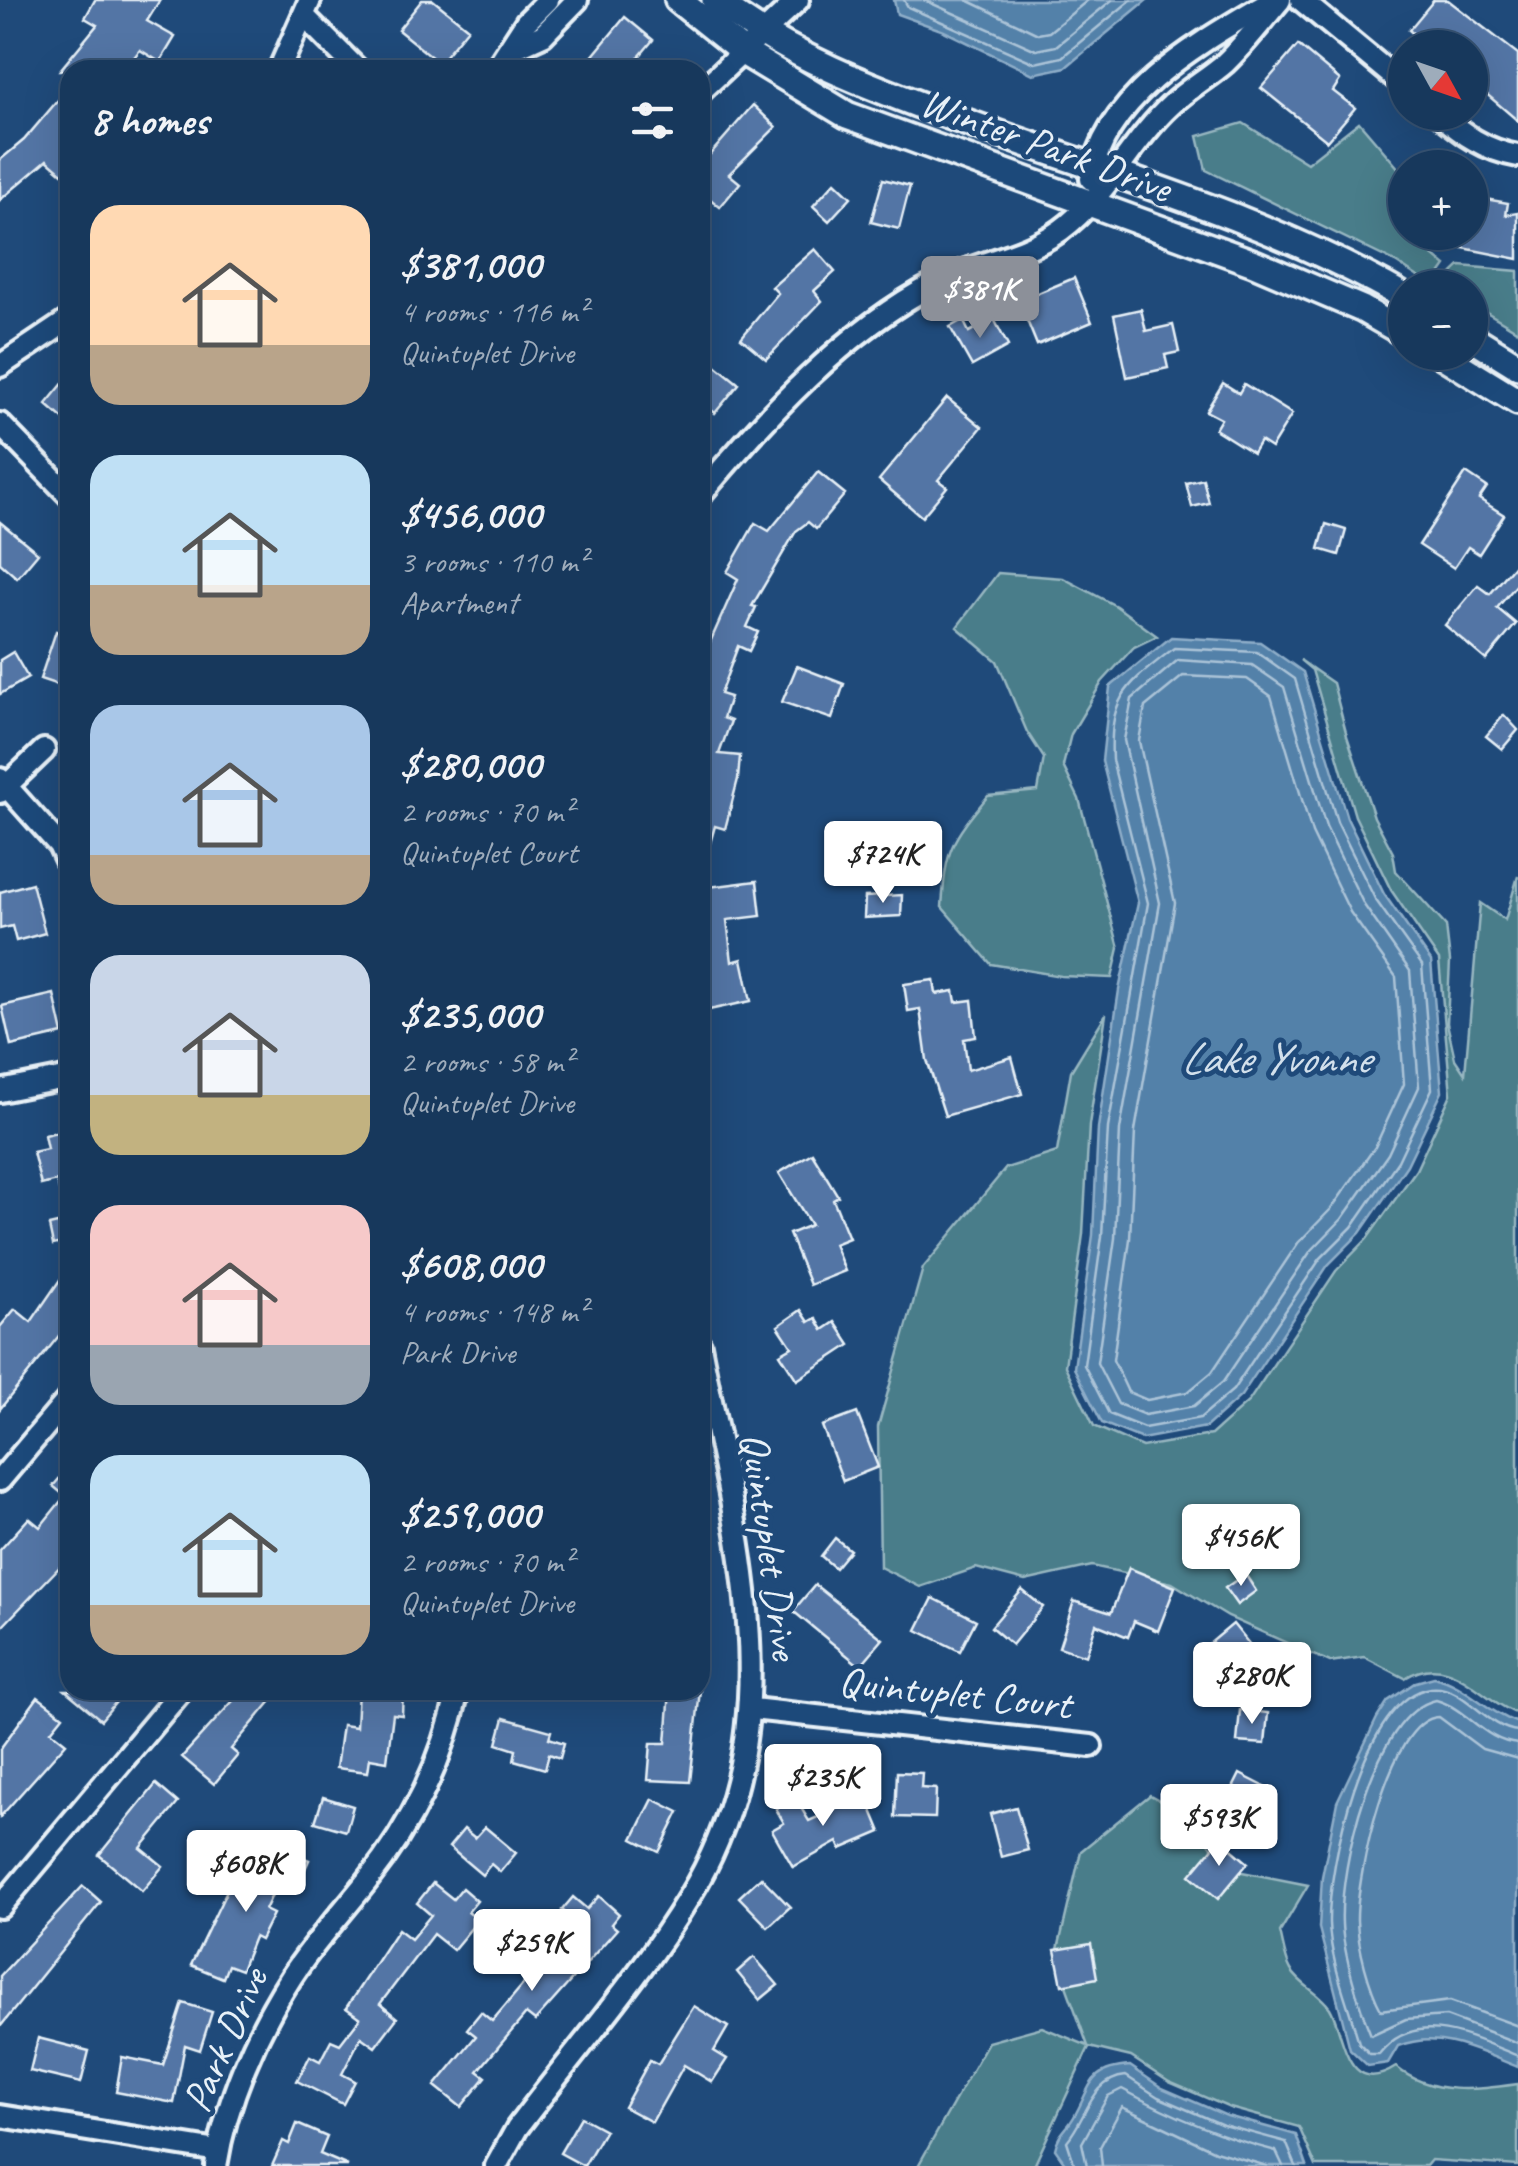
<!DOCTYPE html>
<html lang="en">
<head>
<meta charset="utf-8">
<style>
	body { margin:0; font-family:Caveat,sans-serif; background:#203f62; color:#f1f3f6; height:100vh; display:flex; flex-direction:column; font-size:38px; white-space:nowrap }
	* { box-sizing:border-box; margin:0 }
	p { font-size:32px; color:#9eacbb }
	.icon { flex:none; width:55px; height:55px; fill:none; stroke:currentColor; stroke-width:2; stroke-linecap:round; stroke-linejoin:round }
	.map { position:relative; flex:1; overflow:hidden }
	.sheet { position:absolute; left:60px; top:60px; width:650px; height:1640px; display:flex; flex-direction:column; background:#17385c; border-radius:30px; box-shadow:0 10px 40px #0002,0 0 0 2px #365272 }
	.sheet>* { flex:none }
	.needle { width:65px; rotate:130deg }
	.fabs { position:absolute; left:1388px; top:30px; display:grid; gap:20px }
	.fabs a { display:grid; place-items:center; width:100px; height:100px; border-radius:50%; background:#17385c; box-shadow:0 10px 40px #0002,0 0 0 2px #365272; font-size:50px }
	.price { position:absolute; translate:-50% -85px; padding:0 22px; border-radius:10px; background:#fff; color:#222; font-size:32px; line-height:65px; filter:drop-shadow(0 2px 5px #0008) }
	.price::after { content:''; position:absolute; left:50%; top:60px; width:30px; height:22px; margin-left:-15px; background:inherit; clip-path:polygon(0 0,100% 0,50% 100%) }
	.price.selected { background:#8c9099; color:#fff }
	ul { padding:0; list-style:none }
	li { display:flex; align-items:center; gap:30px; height:250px; padding:0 30px }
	li span { display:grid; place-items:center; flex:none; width:280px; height:200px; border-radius:30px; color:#555 }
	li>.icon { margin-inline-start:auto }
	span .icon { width:120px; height:120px; fill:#fffc; stroke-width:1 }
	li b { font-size:42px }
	h2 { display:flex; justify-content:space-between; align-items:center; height:120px; padding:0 30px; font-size:42px }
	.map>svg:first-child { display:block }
	.green { fill:#497d8a; stroke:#98b7c1; stroke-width:2.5 }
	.water { fill:#5381a9; stroke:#8faec9; stroke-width:2.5 }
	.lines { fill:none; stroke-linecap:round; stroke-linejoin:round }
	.shore { stroke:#acc4d8; stroke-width:2.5 }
	.building { fill:#5375a5; stroke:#e8f1f8; stroke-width:2.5 }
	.minor-casing { stroke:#e8f1f8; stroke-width:28 }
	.tertiary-casing { stroke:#e8f1f8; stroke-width:32 }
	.minor { stroke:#1f4a7a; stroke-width:20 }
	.tertiary { stroke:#1f4a7a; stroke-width:25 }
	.labels { text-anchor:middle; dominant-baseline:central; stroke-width:10; stroke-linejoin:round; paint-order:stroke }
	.street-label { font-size:42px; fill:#e8f1f8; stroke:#1f4a7a }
	.water-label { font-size:45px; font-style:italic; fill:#d2e0ec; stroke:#1f4a7a }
</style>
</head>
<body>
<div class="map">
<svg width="1518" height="2166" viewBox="0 0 1518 2166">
	<rect width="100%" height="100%" fill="#1f4a7a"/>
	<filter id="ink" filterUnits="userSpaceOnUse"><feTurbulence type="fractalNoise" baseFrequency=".01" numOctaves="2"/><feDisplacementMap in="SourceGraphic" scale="20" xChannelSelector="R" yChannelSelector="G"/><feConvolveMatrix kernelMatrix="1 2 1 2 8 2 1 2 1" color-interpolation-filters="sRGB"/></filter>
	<g filter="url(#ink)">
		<g class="green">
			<path d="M1359 122 1405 176V232L1446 266 1432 286 1397 263 1206 170 1198 136 1243 123 1307 163Z"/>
			<path d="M1460 266 1518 271V331L1470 302V288L1441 284Z"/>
			<path d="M998 573 1063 578 1116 606 1157 636 1134 647 1102 682 1071 734 1063 766 1079 799 1119 948 1112 978 1061 976 991 964 942 907C946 848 950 842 988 796L1038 791 1044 758 1027 732 997 661 957 627Z"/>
			<path d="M1300 660 1333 683 1347 736 1374 817 1393 853 1396 871 1446 926 1450 961 1447 1023 1455 1059 1465 1074 1480 903 1505 920 1518 876V1714C1479 1700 1451 1649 1405 1678L1364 1657 1330 1662 1228 1617 1172 1583 1092 1566 1025 1581 976 1568 920 1587 880 1567 878 1427 923 1268 1006 1168 1057 1152 1071 1071 1106 1014 1089 1125 1083 1234 1065 1366 1094 1426 1142 1447 1211 1435 1249 1401 1336 1271 1367 1239 1416 1170 1451 1094 1439 960 1391 890 1355 816 1312 670Z"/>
			<path d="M1150 1795 1191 1817 1227 1869 1308 1885 1280 1932C1283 1943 1285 1960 1291 1970 1300 1985 1320 1993 1330 2008 1344 2031 1345 2100 1396 2067 1432 2096 1475 2090 1518 2084V2166L1431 2160 1426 2166H1316L1299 2127 1230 2108 1169 2082 1131 2057 1089 2047 1034 2166H918L988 2042 1042 2027 1088 2046 1056 1958 1081 1851Z"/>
		</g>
		<g class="water">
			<path d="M894 0H1147L1066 67 1033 74 944 31 897 14Z"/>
			<path d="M1171 637 1260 642 1303 672 1347 818 1384 894 1431 961 1442 1092 1407 1165 1360 1233 1328 1265 1241 1396 1206 1427 1142 1439 1102 1423 1074 1368 1093 1235 1098 1128 1119 990 1138 903 1102 761 1110 687Z"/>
			<path d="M1434 1677C1467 1685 1486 1712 1518 1723V2067C1477 2051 1441 2030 1398 2046L1388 2063 1368 2066 1350 2049 1319 1928 1322 1877 1337 1802 1377 1718 1388 1701 1416 1682Z"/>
			<path d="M1130 2066 1162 2088 1227 2116 1296 2135 1307 2166H1067L1055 2149C1058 2133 1068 2129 1075 2115 1092 2085 1088 2069 1130 2066Z"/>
		</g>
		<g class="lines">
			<g class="shore">
				<path d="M904 0 908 7 1035 63 1062 57 1131 0"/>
				<path d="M924 0 1036 50 1056 46 1112 0"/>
				<path d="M967 0 1038 34 1049 32 1088 0"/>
				<path d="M1174 648 1257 652 1295 679 1337 822 1375 899 1422 965 1432 1089 1398 1161 1352 1227 1320 1259 1233 1390 1200 1418 1144 1428 1109 1414 1084 1365 1102 1236 1108 1128 1148 903 1112 760C1109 695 1126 686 1174 648Z"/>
				<path d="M1178 660 1252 665 1284 687 1326 827 1364 905 1410 971 1419 1087 1388 1154 1342 1219 1310 1252 1223 1382 1194 1406 1145 1415 1118 1404 1097 1363 1115 1238 1120 1130 1160 903 1124 740 1132 699Z"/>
				<path d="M1183 676 1247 679 1271 696 1312 833 1350 912 1396 977 1404 1084 1375 1147 1331 1209 1298 1243 1212 1372 1188 1392 1147 1400 1128 1392 1113 1360 1130 1239 1135 1131 1175 903 1139 741 1145 707Z"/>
				<path d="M1518 1731C1485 1728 1464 1684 1431 1688 1363 1697 1328 1868 1329 1923 1330 1961 1349 2006 1359 2043L1370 2054H1379C1416 2007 1473 2038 1518 2056"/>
				<path d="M1518 1744C1483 1741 1467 1708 1436 1700 1374 1713 1339 1869 1342 1924 1343 1952 1360 2009 1371 2035L1406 2019 1446 2016 1518 2043"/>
				<path d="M1518 1759 1482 1749 1439 1717C1389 1718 1356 1880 1357 1921 1358 1947 1369 1988 1381 2010L1450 2001 1518 2026"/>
				<path d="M1075 2166 1067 2141C1087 2118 1091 2079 1126 2076L1158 2097 1223 2125 1286 2142 1296 2166"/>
				<path d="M1087 2166 1082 2143 1108 2096 1122 2089C1172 2116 1221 2137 1276 2151L1283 2166"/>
				<path d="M1102 2166 1100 2147 1122 2107 1215 2151 1267 2166"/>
			</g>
		</g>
		<g class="building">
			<path d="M95 0H160L147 21 175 37 160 62 140 50 124 70H60L97 25 85 18Z"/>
			<path d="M422 0H433L468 28 439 63 398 30Z"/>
			<path d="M1434 0H1448L1518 54V121L1470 80V48H1430L1409 30Z"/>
			<path d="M625 17 653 40 628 70H581Z"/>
			<path d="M1298 45 1340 80 1333 91 1355 108 1327 141 1261 88Z"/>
			<path d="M70 86V164L62 173 47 160 0 200V160L24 140Z"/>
			<path d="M753 105 776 127 729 174 740 183 720 207 708 197 700 208V166Z"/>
			<path d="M883 179 910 186 899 229 871 222Z"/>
			<path d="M835 182 851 197 829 221 813 206Z"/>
			<path d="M1474 197 1508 203 1506 215 1518 213V259L1463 248Z"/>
			<path d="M815 249 835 272 814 291 822 301 766 359 741 338 778 293 772 287Z"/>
			<path d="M1074 278 1092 322 1037 345 1019 301Z"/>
			<path d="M1141 309 1146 331 1173 325 1179 352 1165 355 1168 368 1127 377 1114 315Z"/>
			<path d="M994 319 1008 346 972 366 950 327 963 320 969 332Z"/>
			<path d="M708 359 739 384 715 413 700 401V369Z"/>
			<path d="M70 375V425L46 404Z"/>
			<path d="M1223 383 1239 393 1244 384 1292 414 1271 448 1260 441 1253 453 1215 429 1221 419 1206 411Z"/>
			<path d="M947 398 982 427 938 480 947 487 922 517 879 480Z"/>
			<path d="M818 472 845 494 816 529 808 522 796 531 752 606 756 607 747 627 758 632 749 651 738 646 720 694 730 697 723 718 731 721 719 754 740 756 738 779 725 829 715 826 704 864H700V730L706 716 700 713V665L738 579 727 572 755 523 769 531Z"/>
			<path d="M1466 473 1487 487 1479 499 1504 515 1479 554 1468 547 1454 568 1419 545Z"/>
			<path d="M1203 479 1209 503 1192 507 1186 483Z"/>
			<path d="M0 522 38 553 17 578 0 563Z"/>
			<path d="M1326 524 1346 530 1339 555 1319 549Z"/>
			<path d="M1518 561V583L1497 608 1516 624 1486 660 1445 625 1478 585 1490 594Z"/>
			<path d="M56 631 70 636 67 688 40 679Z"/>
			<path d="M13 652 28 678 0 694V660Z"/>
			<path d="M797 666 844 684 832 719 782 702Z"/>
			<path d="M1504 715 1518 730 1502 749 1486 736Z"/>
			<path d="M757 881 761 916 727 920 732 962 742 959 751 1001 700 1012V888Z"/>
			<path d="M32 883 45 933 16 941 12 926 0 929V892Z"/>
			<path d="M902 895 901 916 864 918 865 897Z"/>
			<path d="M934 980 936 994 954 991 956 1002 972 1000 976 1037 964 1039 968 1070 1012 1057 1022 1094 945 1116 927 1060 920 1009 908 1011 904 984Z"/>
			<path d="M54 994 63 1034 11 1046 2 1006Z"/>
			<path d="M70 1129V1208L63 1209 57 1181 41 1185 33 1152 47 1149 44 1135Z"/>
			<path d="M812 1153 838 1196 833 1199 849 1238 834 1244 845 1271 810 1285 789 1234 811 1225 779 1173Z"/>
			<path d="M70 1221V1241L53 1245 49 1226Z"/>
			<path d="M70 1265V1322L0 1409V1327L15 1309 31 1322Z"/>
			<path d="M801 1310 809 1322 816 1318 823 1330 835 1322 850 1345 797 1380 780 1354 792 1347 778 1326Z"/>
			<path d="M857 1413 878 1467 843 1481 822 1426Z"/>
			<path d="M70 1466V1556L0 1629V1550L29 1518 40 1527 65 1496 53 1486Z"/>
			<path d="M835 1538 850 1550 835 1568 821 1556Z"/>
			<path d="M1129 1568 1175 1587 1158 1631 1134 1621 1128 1637 1096 1624 1086 1656 1059 1647 1074 1601 1111 1613Z"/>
			<path d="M1245 1574 1256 1591 1237 1605 1225 1588Z"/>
			<path d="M815 1585 883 1639 860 1666 793 1611Z"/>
			<path d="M1022 1590 1043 1607 1012 1645 991 1627Z"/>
			<path d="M933 1598 976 1620 960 1651 917 1630Z"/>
			<path d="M1233 1624 1267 1666 1237 1691 1219 1669 1212 1675 1196 1655Z"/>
			<path d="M65 1690H126L101 1720Z"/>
			<path d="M243 1690H260L272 1700 231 1749 238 1755 214 1784 182 1757Z"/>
			<path d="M358 1690H403L402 1715 393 1714 387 1761 370 1758 368 1772 336 1768 342 1725 356 1727Z"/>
			<path d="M670 1690H700L690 1782 648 1780 651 1743H666Z"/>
			<path d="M38 1697 63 1716 51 1731 66 1743 0 1817V1749Z"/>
			<path d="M1240 1710 1268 1713 1265 1744 1237 1742Z"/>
			<path d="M504 1718 551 1731 549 1738 564 1743 560 1758 549 1754 545 1769 514 1760 516 1750 497 1744Z"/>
			<path d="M897 1772 922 1773 921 1788 936 1789 935 1818 895 1817Z"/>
			<path d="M1240 1774 1277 1793 1258 1831 1221 1812Z"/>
			<path d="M156 1784 178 1803 141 1848 163 1866 142 1891 99 1855Z"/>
			<path d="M866 1796 881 1832 841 1849 838 1842 793 1867 772 1830 784 1823 776 1809 795 1798 809 1821Z"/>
			<path d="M323 1797 353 1806 346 1831 315 1822Z"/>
			<path d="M653 1799 679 1812 659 1852 633 1839Z"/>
			<path d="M1016 1807 1028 1850 1001 1857 990 1814Z"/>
			<path d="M485 1827 516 1853 500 1872 491 1864 482 1875 449 1847 464 1829 475 1838Z"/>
			<path d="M1220 1839 1248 1863 1218 1899 1190 1875Z"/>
			<path d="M275 1845 309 1860 297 1888 279 1880 265 1910 273 1914 260 1940 254 1937 241 1970 228 1965 223 1978 191 1965 228 1888 243 1894 251 1877 259 1881Z"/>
			<path d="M761 1877 790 1907 768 1927 739 1897Z"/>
			<path d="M433 1883 453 1899 462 1888 477 1901 468 1912 478 1920 453 1950 433 1934 380 2004 397 2018 375 2047 361 2037 342 2074 355 2081 343 2104 297 2081 310 2056 320 2061 331 2040 340 2044 360 2018 346 2008 398 1929 411 1939 431 1915 417 1903Z"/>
			<path d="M83 1886 101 1902 0 2027V1976Z"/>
			<path d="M599 1896 619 1914 611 1924 617 1929 535 2021 526 2014 478 2071 486 2077 461 2107 435 2086 476 2036 467 2029 481 2012 492 2021 565 1935 562 1932 573 1919 562 1910 573 1897 587 1909Z"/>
			<path d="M1091 1944 1097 1978 1062 1985 1055 1950Z"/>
			<path d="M754 1957 778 1985 760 2000 737 1972Z"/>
			<path d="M183 2003 212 2012 200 2050 185 2045 174 2103 116 2092 122 2057 163 2065Z"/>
			<path d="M694 2006 728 2027 714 2051 727 2059 712 2082 684 2065 652 2122 624 2107 650 2060 658 2064Z"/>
			<path d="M38 2038 89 2051 81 2083 30 2071Z"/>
			<path d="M581 2117 605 2130 584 2166 560 2153Z"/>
			<path d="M297 2124 327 2137 320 2154 348 2166H272L283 2141 289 2144Z"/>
		</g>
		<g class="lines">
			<defs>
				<g id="minor">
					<path d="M1301 0 1405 86"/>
					<path d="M305 17 358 70"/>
					<path d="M510 50 543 35 577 0"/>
					<path d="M279 70 310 0"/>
					<path d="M495 70 526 22 548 0"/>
					<path d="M700 92 798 0"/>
					<path d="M1437 112C1463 134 1484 150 1518 156"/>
					<path d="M1091 179C1104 94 1203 41 1270 1"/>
					<path d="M0 366 70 319"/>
					<path d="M0 424 70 496"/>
					<path d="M700 495C766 416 844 331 936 283 976 262 1023 257 1061 230 1106 197 1131 142 1171 105 1187 89 1208 78 1225 63 1245 44 1262 21 1280 0"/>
					<path d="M0 779 59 845 70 869"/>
					<path d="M0 792 44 750"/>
					<path d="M0 1091 70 1077"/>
					<path d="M0 1480 70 1397"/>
					<path d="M752 1709 1091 1746"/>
					<path d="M0 1907 182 1690"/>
					<path d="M0 2116 218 2151"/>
					<path d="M216 2166C226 2101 256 2032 292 1976 314 1942 342 1913 367 1881 411 1826 444 1759 458 1690"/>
					<path d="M496 2166 517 2128C574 2052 640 1978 689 1897 797 1721 735 1531 700 1345"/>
				</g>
				<g id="tertiary">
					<path d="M678 0 743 52 847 115 1254 263 1362 309 1405 334"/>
					<path d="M715 0C788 57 873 88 960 120 1108 174 1268 218 1405 297"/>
					<path d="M1470 336 1518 366"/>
					<path d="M1437 352 1518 402"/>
				</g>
			</defs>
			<use href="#minor" class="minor-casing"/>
			<use href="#tertiary" class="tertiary-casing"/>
			<use href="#minor" class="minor"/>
			<use href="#tertiary" class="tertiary"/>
		</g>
	</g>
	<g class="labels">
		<g class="street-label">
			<text transform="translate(1046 145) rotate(20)">Winter Park Drive</text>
			<text transform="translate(770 1546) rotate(82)">Quintuplet Drive</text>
			<text transform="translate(955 1693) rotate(6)">Quintuplet Court</text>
			<text transform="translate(225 2040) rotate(-66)">Park Drive</text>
		</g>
		<g class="water-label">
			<text x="1275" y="1058">Lake Yvonne</text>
		</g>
	</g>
</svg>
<div class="fabs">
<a><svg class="needle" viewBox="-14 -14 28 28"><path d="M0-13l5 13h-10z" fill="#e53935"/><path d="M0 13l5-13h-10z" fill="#9eacbb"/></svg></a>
<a>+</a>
<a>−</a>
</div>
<b class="price selected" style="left:980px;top:341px">$381K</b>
<b class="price" style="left:883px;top:906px">$724K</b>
<b class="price" style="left:1241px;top:1589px">$456K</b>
<b class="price" style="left:1252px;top:1727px">$280K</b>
<b class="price" style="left:823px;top:1829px">$235K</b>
<b class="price" style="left:1219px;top:1869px">$593K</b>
<b class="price" style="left:246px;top:1915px">$608K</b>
<b class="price" style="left:532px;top:1994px">$259K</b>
<section class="sheet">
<h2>8 homes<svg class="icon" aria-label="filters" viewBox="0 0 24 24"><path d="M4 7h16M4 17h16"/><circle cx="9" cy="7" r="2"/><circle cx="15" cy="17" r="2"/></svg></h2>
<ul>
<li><span style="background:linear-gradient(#ffd9b3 70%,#b9a48a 0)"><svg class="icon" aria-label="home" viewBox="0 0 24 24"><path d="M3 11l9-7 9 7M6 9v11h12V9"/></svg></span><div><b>$381,000</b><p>4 rooms · 116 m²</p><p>Quintuplet Drive</p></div></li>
<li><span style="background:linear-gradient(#bfe0f5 65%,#b9a48a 0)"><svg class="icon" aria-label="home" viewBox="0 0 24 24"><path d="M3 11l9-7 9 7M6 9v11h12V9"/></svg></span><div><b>$456,000</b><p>3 rooms · 110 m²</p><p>Apartment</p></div></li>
<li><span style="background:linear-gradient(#a9c7e8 75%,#b9a48a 0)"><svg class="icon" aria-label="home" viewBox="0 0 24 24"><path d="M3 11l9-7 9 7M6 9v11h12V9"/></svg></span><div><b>$280,000</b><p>2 rooms · 70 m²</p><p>Quintuplet Court</p></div></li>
<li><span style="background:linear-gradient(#c9d6e8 70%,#c2b280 0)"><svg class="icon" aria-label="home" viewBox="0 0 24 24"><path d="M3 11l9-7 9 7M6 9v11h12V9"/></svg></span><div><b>$235,000</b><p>2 rooms · 58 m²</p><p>Quintuplet Drive</p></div></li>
<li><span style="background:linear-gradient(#f6c9c9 70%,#9aa5b1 0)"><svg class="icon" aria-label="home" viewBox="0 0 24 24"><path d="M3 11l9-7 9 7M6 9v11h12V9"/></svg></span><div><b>$608,000</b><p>4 rooms · 148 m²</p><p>Park Drive</p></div></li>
<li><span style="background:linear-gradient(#bfe0f5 75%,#b9a48a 0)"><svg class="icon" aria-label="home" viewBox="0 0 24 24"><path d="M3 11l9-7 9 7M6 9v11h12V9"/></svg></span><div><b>$259,000</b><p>2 rooms · 70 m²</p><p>Quintuplet Drive</p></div></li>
</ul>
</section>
</div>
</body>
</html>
